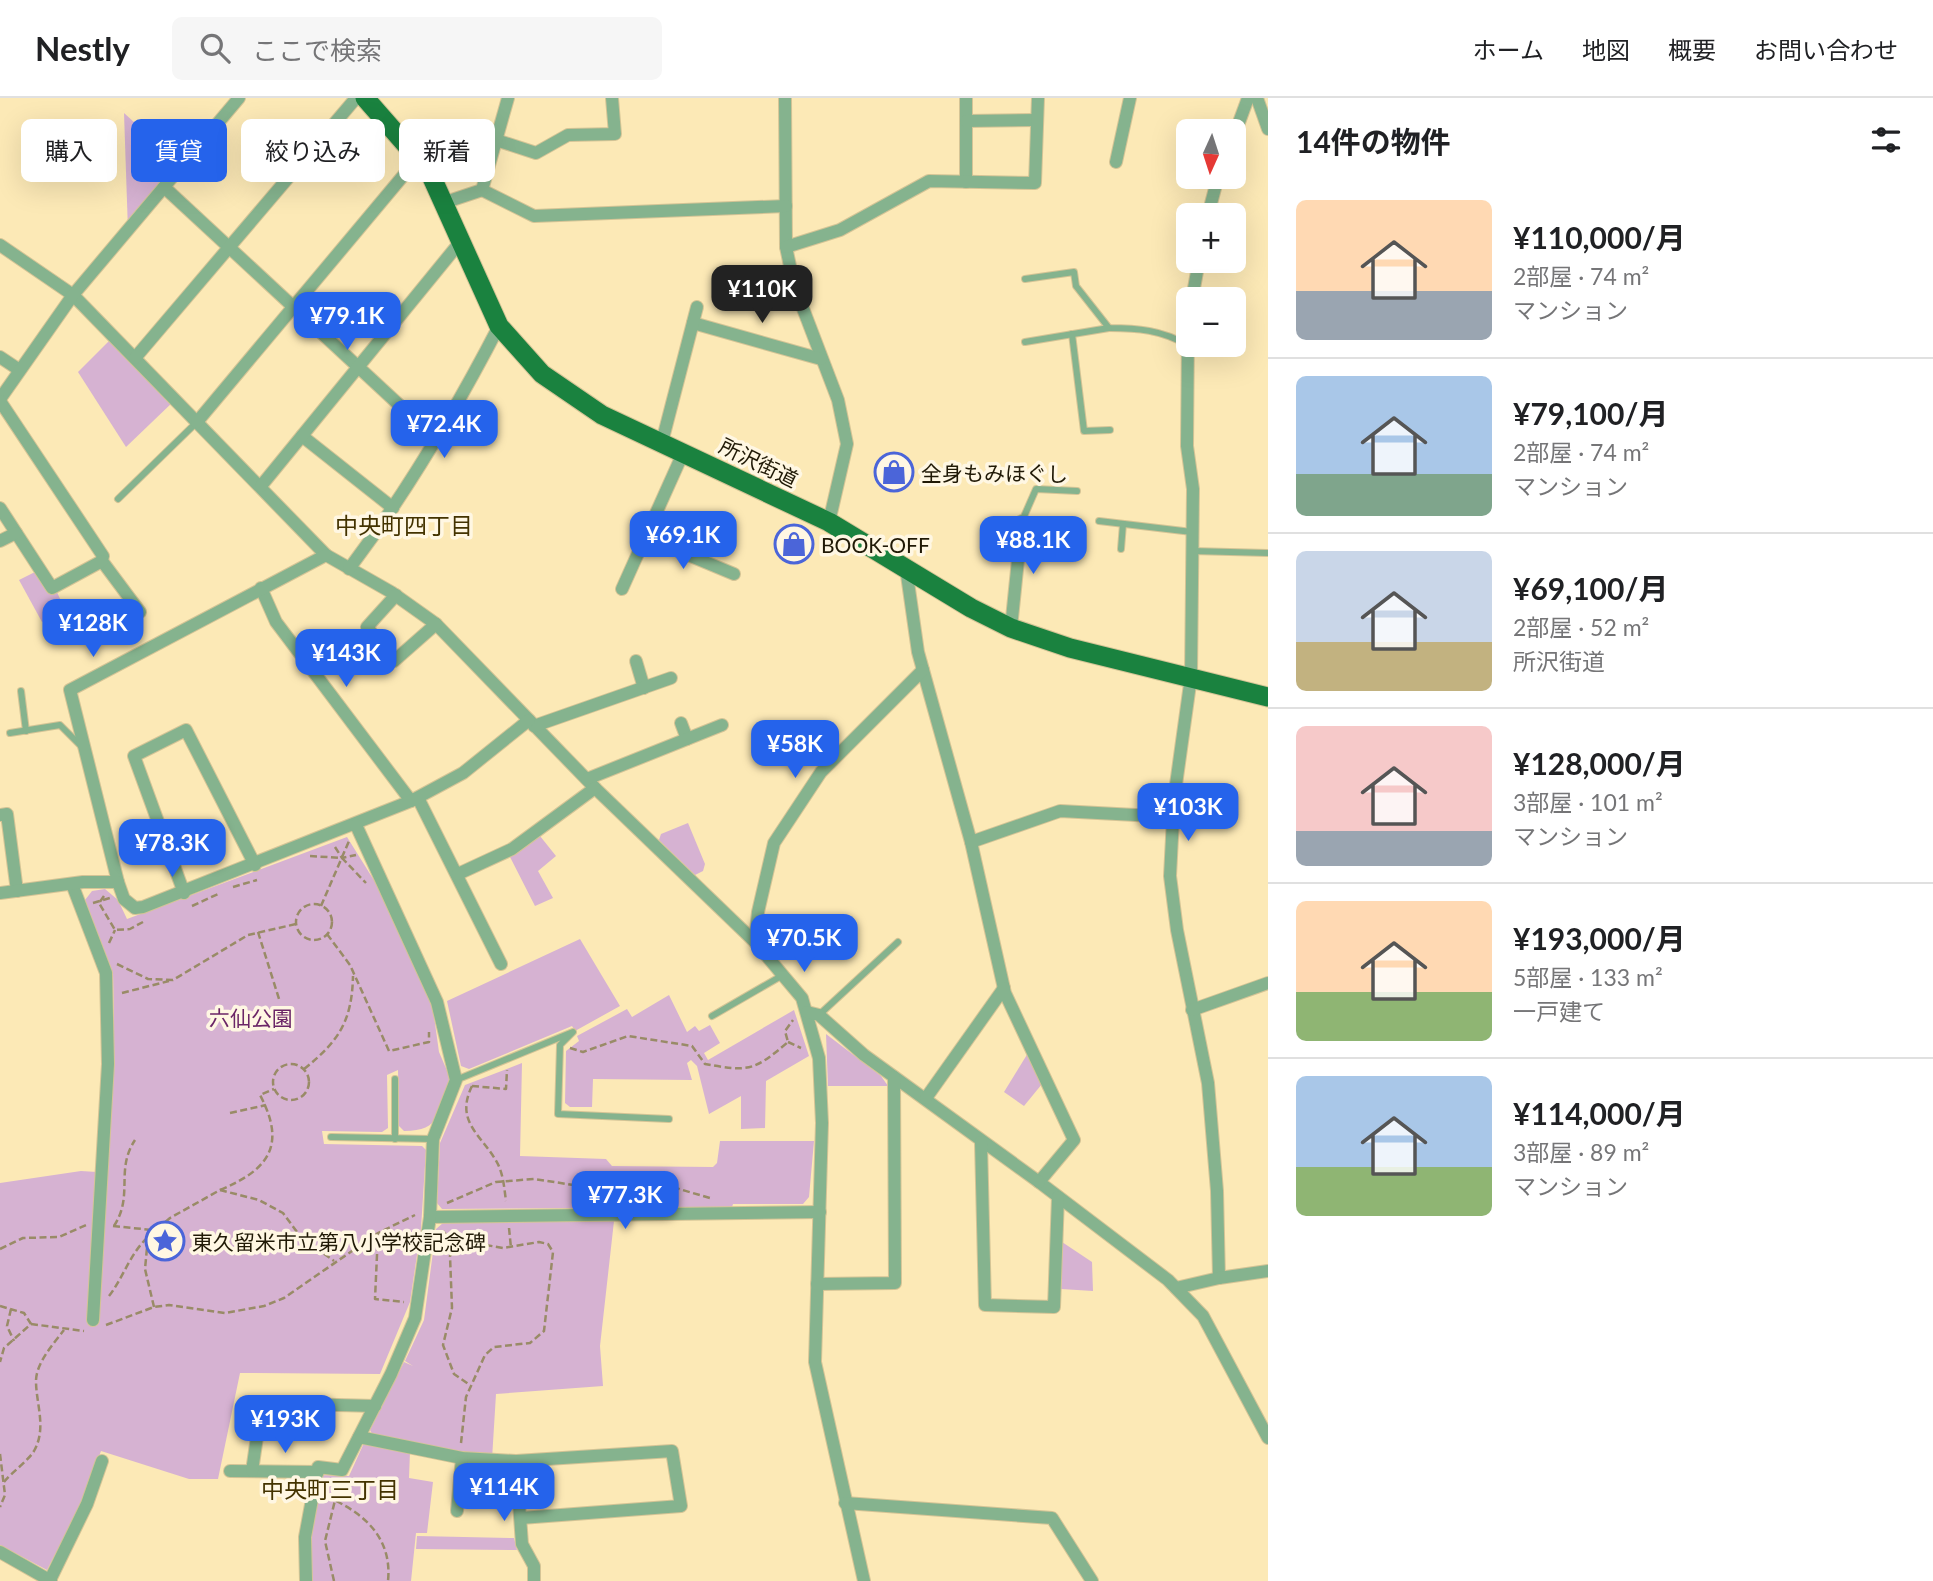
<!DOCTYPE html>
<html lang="ja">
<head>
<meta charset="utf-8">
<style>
	body { margin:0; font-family:Lato,"Noto Sans JP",sans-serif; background:#f6f6f6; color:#202124; height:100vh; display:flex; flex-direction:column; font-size:26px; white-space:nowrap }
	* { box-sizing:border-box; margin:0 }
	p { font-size:23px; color:#757577 }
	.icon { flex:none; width:38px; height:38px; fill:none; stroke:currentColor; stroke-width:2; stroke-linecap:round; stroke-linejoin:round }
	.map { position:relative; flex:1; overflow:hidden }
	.side { display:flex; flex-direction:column; background:#fff; width:665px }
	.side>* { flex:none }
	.banner { position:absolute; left:21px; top:21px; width:665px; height:63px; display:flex; gap:14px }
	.needle { width:46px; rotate:183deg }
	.tools { position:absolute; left:1176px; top:21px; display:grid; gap:14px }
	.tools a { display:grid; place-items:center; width:70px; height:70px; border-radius:10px; background:#fff; box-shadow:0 7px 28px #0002; font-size:35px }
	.price { position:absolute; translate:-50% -60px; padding:0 16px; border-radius:14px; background:#2563eb; color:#fff; font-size:23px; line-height:46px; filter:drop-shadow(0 2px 4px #0008) }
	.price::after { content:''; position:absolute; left:50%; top:42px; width:21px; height:16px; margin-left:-10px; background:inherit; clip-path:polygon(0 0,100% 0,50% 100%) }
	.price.on { background:#222; color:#fff }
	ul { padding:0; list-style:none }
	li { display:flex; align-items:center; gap:21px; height:175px; padding:0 28px }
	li+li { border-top:2px solid #e0e0e0 }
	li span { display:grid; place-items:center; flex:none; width:196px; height:140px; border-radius:10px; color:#555 }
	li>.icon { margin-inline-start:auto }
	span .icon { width:84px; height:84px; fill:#fffc; stroke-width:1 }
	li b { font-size:30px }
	h2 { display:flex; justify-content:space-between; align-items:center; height:84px; padding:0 28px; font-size:30px }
	.pill { padding:0 24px; border-radius:10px; background:#fff; box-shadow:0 7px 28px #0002; font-size:24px; line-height:63px }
	.pill.on { background:#2563eb; color:#fff }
	header { display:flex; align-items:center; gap:42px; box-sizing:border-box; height:98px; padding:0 35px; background:#fff; border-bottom:2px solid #e0e0e0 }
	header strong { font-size:33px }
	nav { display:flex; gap:38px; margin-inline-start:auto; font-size:24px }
	.search { width:490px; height:63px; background:#f6f6f6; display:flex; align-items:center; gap:18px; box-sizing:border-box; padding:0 24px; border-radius:10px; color:#757577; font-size:26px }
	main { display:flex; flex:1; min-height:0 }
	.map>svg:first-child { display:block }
	.green { fill:#d6b2d2 }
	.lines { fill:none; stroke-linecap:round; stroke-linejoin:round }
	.lane-casing { stroke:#d4c496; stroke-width:8 }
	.street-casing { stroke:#d4c496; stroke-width:14 }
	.primary-casing { stroke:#d4c496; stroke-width:21 }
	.path { stroke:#998b67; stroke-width:2.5; stroke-dasharray:7 3.5; stroke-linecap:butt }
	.lane { stroke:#85b38e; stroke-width:6 }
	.street { stroke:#85b38e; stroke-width:12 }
	.primary { stroke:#1a823f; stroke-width:19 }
	.labels { text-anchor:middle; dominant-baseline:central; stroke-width:7; stroke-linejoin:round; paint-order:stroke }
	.street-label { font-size:21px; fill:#201906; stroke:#fff7e3 }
	.poi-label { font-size:21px; fill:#201906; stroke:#fff7e3; text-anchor:start }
	.park-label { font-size:21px; fill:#6b2567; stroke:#fff7e3 }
	.neighbourhood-label { font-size:23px; fill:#433300; stroke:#fff7e3 }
</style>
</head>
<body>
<header>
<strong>Nestly</strong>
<div class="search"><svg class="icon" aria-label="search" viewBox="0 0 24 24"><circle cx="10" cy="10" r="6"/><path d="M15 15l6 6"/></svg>ここで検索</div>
<nav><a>ホーム</a><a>地図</a><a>概要</a><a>お問い合わせ</a></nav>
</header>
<main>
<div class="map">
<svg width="1268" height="1483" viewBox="0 0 1268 1483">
	<rect width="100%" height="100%" fill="#fce9b6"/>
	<g class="green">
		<path d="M124 15 182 68 128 133Z"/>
		<path d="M114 238 175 302 126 349 78 274Z"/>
		<path d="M37 473 56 492 66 514 42 524 19 482Z"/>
		<path d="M688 725 705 766 703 773 695 777 659 742 661 736Z"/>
		<path d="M540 738 556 758 538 773 553 800 535 808 509 757Z"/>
		<path d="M347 739 390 808 432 904 439 954 451 982C438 1013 442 1033 404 1033L399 1028 398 972 387 977 388 1030 382 1034 322 1033 324 1046 422 1048 426 1052 421 1130 410 1204 380 1276 240 1275 218 1381H189L101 1353 81 1406 47 1472 0 1447V1085L81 1073 97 1074 88 1225 99 1226 114 915 113 875 85 802 92 793 105 791 118 802 127 821Z"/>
		<path d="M580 841 620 908 575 933 572 928 469 971 461 968 447 903Z"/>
		<path d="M669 897 687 934 695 928 699 933 710 927 720 945 704 955 708 962 794 912 809 958 766 983 765 1030 741 1031V998L709 1016 697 968 691 962 687 965 692 982 593 981 592 1009H570L565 1005 566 953 579 943 577 938 627 911 632 919Z"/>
		<path d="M826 936 881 978 888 988H828Z"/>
		<path d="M1028 955 1042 986 1024 1008 1004 994Z"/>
		<path d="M522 965 520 1058 606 1061 612 1068 713 1069 717 1065 720 1043H814L809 1099 803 1106H733L732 1109 442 1111 437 1105 440 1045 465 987Z"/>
		<path d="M614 1123 600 1248 603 1288 496 1296 492 1361 372 1336 370 1332 404 1264 413 1268 405 1263 424 1222 436 1131 443 1125Z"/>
		<path d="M1062 1144 1092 1164 1093 1193 1061 1191Z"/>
		<path d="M364 1345 410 1354 409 1380 433 1384 427 1435H416L411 1483H311L308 1454 320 1377 349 1378Z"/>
		<path d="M417 1438 514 1440 517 1452 416 1451Z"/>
	</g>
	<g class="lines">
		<defs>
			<g id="lane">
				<path d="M1025 181 1074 174 1076 188 1109 230C1137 230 1162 232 1187 247"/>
				<path d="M1072 236 1084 333 1110 332"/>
				<path d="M1025 244 1109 230"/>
				<path d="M118 401 197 324"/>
				<path d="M1022 423 1036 391 1077 393"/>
				<path d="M1099 423 1192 434"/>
				<path d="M1121 451 1123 426"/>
				<path d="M1192 453 1268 455"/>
				<path d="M21 593 26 633"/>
				<path d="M10 635 60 627 82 649"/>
				<path d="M820 916 898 844"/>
				<path d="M712 918 783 877"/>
				<path d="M456 982 573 934 560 947 558 1016 669 1021"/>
				<path d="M331 1039 433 1041"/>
				<path d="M395 1041V981"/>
			</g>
			<g id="street">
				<path d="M785 0 786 149 794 187 838 302 847 346 829 424"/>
				<path d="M966 0V84"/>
				<path d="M1257 0 1268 31"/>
				<path d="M966 23 1037 22"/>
				<path d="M1234 38 1248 0"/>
				<path d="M496 42 536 55 568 37 615 36 612 0"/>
				<path d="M1116 64 1130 0"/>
				<path d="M164 89 437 342"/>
				<path d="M482 92 534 118 786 108"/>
				<path d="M446 104 482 92 508 0"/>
				<path d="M1208 117 1218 79"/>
				<path d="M0 147 73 197 326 457 391 494 436 526 595 690 755 844 802 900 819 960 822 1025 815 1264 864 1483"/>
				<path d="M786 149 840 132 929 83 1035 85 1038 0"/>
				<path d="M1192 201 1199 163"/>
				<path d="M693 225 821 261"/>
				<path d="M1188 233 1187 348 1193 391 1191 579 1174 701 1170 778 1177 832 1208 985 1217 1093 1219 1180"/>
				<path d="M0 259 18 271"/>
				<path d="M135 260 356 0"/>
				<path d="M0 301 73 197 239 0"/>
				<path d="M0 303 103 458 102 463 140 514"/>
				<path d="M197 324 418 60"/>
				<path d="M302 338 393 410"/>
				<path d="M662 344 697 209"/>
				<path d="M261 388 461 143"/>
				<path d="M0 410 52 490 102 463"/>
				<path d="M645 439 734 476"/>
				<path d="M0 443 16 435"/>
				<path d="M906 470 918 554 971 744 1005 895 1074 1042 1039 1084 1168 1182 1203 1218 1268 1340"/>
				<path d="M349 471C407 394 455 313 499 228"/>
				<path d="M261 490 276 524 411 703"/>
				<path d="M622 491 684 353"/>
				<path d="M396 497 367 529 394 563 436 526"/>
				<path d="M1011 530 1022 423"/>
				<path d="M636 563 644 590"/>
				<path d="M681 625 687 641"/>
				<path d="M534 628 671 580"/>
				<path d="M587 681 722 627"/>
				<path d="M418 700 501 866"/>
				<path d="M0 717 7 716 17 793"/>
				<path d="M971 744 1060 713 1173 719"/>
				<path d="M458 776 512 751 595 690"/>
				<path d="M118 784 70 592 326 457"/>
				<path d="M72 786 106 875 108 966 93 1222"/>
				<path d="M0 795 83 784H118L124 801 135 810 143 809 411 703 463 675 529 622"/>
				<path d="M184 795 134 658 186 632 255 767"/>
				<path d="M755 844 758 814 774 745 821 674 923 572"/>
				<path d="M1192 912 1268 885"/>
				<path d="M807 914 819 917 864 957 1039 1084"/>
				<path d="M926 1000 1004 890"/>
				<path d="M981 1044 985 1207 1054 1209 1058 1099"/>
				<path d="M430 1119 820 1114"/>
				<path d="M817 1186 895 1185 894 979"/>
				<path d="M1176 1190 1219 1180 1268 1173"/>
				<path d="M359 1339 462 1360 516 1363 672 1353 681 1408 521 1420"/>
				<path d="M516 1363 522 1446 534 1468V1483"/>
				<path d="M230 1373 318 1374"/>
				<path d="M252 1373 262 1305 375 1308"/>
				<path d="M845 1405 1052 1420 1092 1483"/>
				<path d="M457 1413 462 1360"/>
				<path d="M0 1454 51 1483"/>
				<path d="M50 1482 87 1406 102 1363"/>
				<path d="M306 1483 305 1439 318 1369 342 1372 391 1276 415 1220 430 1119 433 1041 456 982 437 904 356 727"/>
			</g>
			<path id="primary" d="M365 0 429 73 499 228 542 276 602 317 829 424 971 510 1011 530 1070 550 1268 599"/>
		</defs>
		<use href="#lane" class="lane-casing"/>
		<use href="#street" class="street-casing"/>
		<use href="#primary" class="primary-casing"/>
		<g class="path">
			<path d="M335 749 342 760 356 757"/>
			<path d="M310 758 342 760 366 785"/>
			<path d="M233 789 257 782"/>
			<path d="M104 798 99 805 115 832 130 831 143 824"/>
			<path d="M93 805 110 800"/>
			<circle cx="314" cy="824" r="18"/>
			<path d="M192 808 218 796"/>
			<path d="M321 808 349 743"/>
			<path d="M258 834 280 904"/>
			<path d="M327 836 350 867 389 953 429 944V934"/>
			<path d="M109 845 115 832"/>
			<path d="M117 866 148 881 173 882 248 837 296 826"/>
			<path d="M122 895 169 883"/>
			<path d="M788 944 801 950"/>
			<path d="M570 950 583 954 628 938 692 948 705 966C749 974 754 973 788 944L785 933 793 922"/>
			<circle cx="291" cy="984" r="18"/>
			<path d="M304 971C339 943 352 923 353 878"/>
			<path d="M472 988C455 1023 480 1036 495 1061 503 1073 504 1088 506 1103"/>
			<path d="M472 988 506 991 507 972"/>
			<path d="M230 1015 266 1007"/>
			<path d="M220 1092C268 1072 287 1048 260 997L274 991"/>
			<path d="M447 1105 496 1084 534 1081 600 1091 676 1090 713 1101"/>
			<path d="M113 1128 152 1132"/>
			<path d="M114 1128C134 1097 115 1072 135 1042"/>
			<path d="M509 1130 511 1150"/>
			<path d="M443 1133 457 1149"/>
			<path d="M378 1135 375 1201 404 1204"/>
			<path d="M0 1151 23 1140 59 1139 86 1127"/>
			<path d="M109 1198C123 1180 130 1156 147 1140"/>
			<path d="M0 1208 24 1215 31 1226 4 1250 0 1264"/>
			<path d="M154 1209 145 1171 148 1139 170 1120 220 1092 259 1102 283 1115 300 1138 334 1163"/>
			<path d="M11 1211 7 1228 14 1243"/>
			<path d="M31 1226 84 1233"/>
			<path d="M106 1227 154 1209 169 1207 225 1215 264 1208 284 1200 378 1135 415 1117"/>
			<path d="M461 1345 466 1299 485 1257 494 1249 530 1245 544 1233 553 1154 548 1146 539 1144 503 1150 469 1144 457 1149 450 1158 452 1210 443 1247 454 1276 470 1287"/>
			<path d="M0 1356 5 1397 0 1409"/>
			<path d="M4 1384C12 1374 28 1363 34 1353 47 1330 36 1306 36 1283 36 1265 54 1245 64 1232"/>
			<path d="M336 1403C369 1419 392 1444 388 1483"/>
			<path d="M334 1483 325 1443 339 1386"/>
		</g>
		<use href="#lane" class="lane"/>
		<use href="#street" class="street"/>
		<use href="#primary" class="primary"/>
	</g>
	<defs>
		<symbol id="shop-ring" viewBox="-11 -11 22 22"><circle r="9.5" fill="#fff7e3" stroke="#4b65d9" stroke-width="1.5"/><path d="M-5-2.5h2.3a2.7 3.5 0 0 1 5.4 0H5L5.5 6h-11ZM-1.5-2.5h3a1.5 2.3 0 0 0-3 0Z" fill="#4b65d9"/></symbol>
		<symbol id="sight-ring" viewBox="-11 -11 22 22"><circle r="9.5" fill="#fff7e3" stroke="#4b65d9" stroke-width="1.5"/><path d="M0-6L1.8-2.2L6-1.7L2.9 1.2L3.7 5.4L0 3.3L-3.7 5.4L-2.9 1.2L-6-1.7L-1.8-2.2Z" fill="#4b65d9"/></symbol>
	</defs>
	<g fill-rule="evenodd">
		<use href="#shop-ring" x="872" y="352" width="44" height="44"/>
		<use href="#shop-ring" x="772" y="424" width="44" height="44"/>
		<use href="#sight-ring" x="143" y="1121" width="44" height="44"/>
	</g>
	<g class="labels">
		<g class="street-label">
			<text transform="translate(759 364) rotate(26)">所沢街道</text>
		</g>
		<g class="poi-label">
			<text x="921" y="374">全身もみほぐし</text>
			<text x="821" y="446">BOOK-OFF</text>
			<text x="192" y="1143">東久留米市立第八小学校記念碑</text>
		</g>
		<g class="park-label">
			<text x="251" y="919">六仙公園</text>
		</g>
		<g class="neighbourhood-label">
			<text x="404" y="427">中央町四丁目</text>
			<text x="330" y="1391">中央町三丁目</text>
		</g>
	</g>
</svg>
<div class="tools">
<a><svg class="needle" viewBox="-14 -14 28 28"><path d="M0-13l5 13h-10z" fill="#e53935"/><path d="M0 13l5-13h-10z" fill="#757577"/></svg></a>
<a>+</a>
<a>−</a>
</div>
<b class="price on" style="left:762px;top:227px">¥110K</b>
<b class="price" style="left:347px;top:254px">¥79.1K</b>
<b class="price" style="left:444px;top:362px">¥72.4K</b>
<b class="price" style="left:683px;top:473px">¥69.1K</b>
<b class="price" style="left:1033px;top:478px">¥88.1K</b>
<b class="price" style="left:93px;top:561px">¥128K</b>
<b class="price" style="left:346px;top:591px">¥143K</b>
<b class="price" style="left:795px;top:682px">¥58K</b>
<b class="price" style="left:1188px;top:745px">¥103K</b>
<b class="price" style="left:172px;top:781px">¥78.3K</b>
<b class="price" style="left:804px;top:876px">¥70.5K</b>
<b class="price" style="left:625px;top:1133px">¥77.3K</b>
<b class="price" style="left:285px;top:1357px">¥193K</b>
<b class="price" style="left:504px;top:1425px">¥114K</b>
<div class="banner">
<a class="pill">購入</a>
<a class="pill on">賃貸</a>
<a class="pill">絞り込み</a>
<a class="pill">新着</a>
</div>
</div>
<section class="side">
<h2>14件の物件<svg class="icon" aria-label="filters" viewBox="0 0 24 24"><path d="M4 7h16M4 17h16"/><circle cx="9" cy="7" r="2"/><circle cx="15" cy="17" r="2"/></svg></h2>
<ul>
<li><span style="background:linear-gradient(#ffd9b3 65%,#9aa5b1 0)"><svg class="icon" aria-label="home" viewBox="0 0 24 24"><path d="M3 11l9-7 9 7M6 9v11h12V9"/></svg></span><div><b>¥110,000/月</b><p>2部屋 · 74 m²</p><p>マンション</p></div></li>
<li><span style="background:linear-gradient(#a9c7e8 70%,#7fa58c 0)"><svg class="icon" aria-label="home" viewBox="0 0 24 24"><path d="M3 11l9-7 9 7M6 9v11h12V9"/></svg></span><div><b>¥79,100/月</b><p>2部屋 · 74 m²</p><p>マンション</p></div></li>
<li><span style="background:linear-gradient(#c9d6e8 65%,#c2b280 0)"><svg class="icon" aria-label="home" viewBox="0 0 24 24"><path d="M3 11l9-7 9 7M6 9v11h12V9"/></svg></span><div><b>¥69,100/月</b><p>2部屋 · 52 m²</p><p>所沢街道</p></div></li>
<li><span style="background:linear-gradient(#f6c9c9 75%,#9aa5b1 0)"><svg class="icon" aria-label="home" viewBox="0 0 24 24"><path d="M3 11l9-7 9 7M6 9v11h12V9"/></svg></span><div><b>¥128,000/月</b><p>3部屋 · 101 m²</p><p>マンション</p></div></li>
<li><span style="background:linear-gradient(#ffd9b3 65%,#8fb573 0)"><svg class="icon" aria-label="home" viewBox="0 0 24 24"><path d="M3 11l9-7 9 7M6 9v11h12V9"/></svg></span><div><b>¥193,000/月</b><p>5部屋 · 133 m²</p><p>一戸建て</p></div></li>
<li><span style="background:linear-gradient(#a9c7e8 65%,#8fb573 0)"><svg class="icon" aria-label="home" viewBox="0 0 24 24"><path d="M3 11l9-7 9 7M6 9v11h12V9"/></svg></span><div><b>¥114,000/月</b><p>3部屋 · 89 m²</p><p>マンション</p></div></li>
</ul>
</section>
</main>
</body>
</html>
